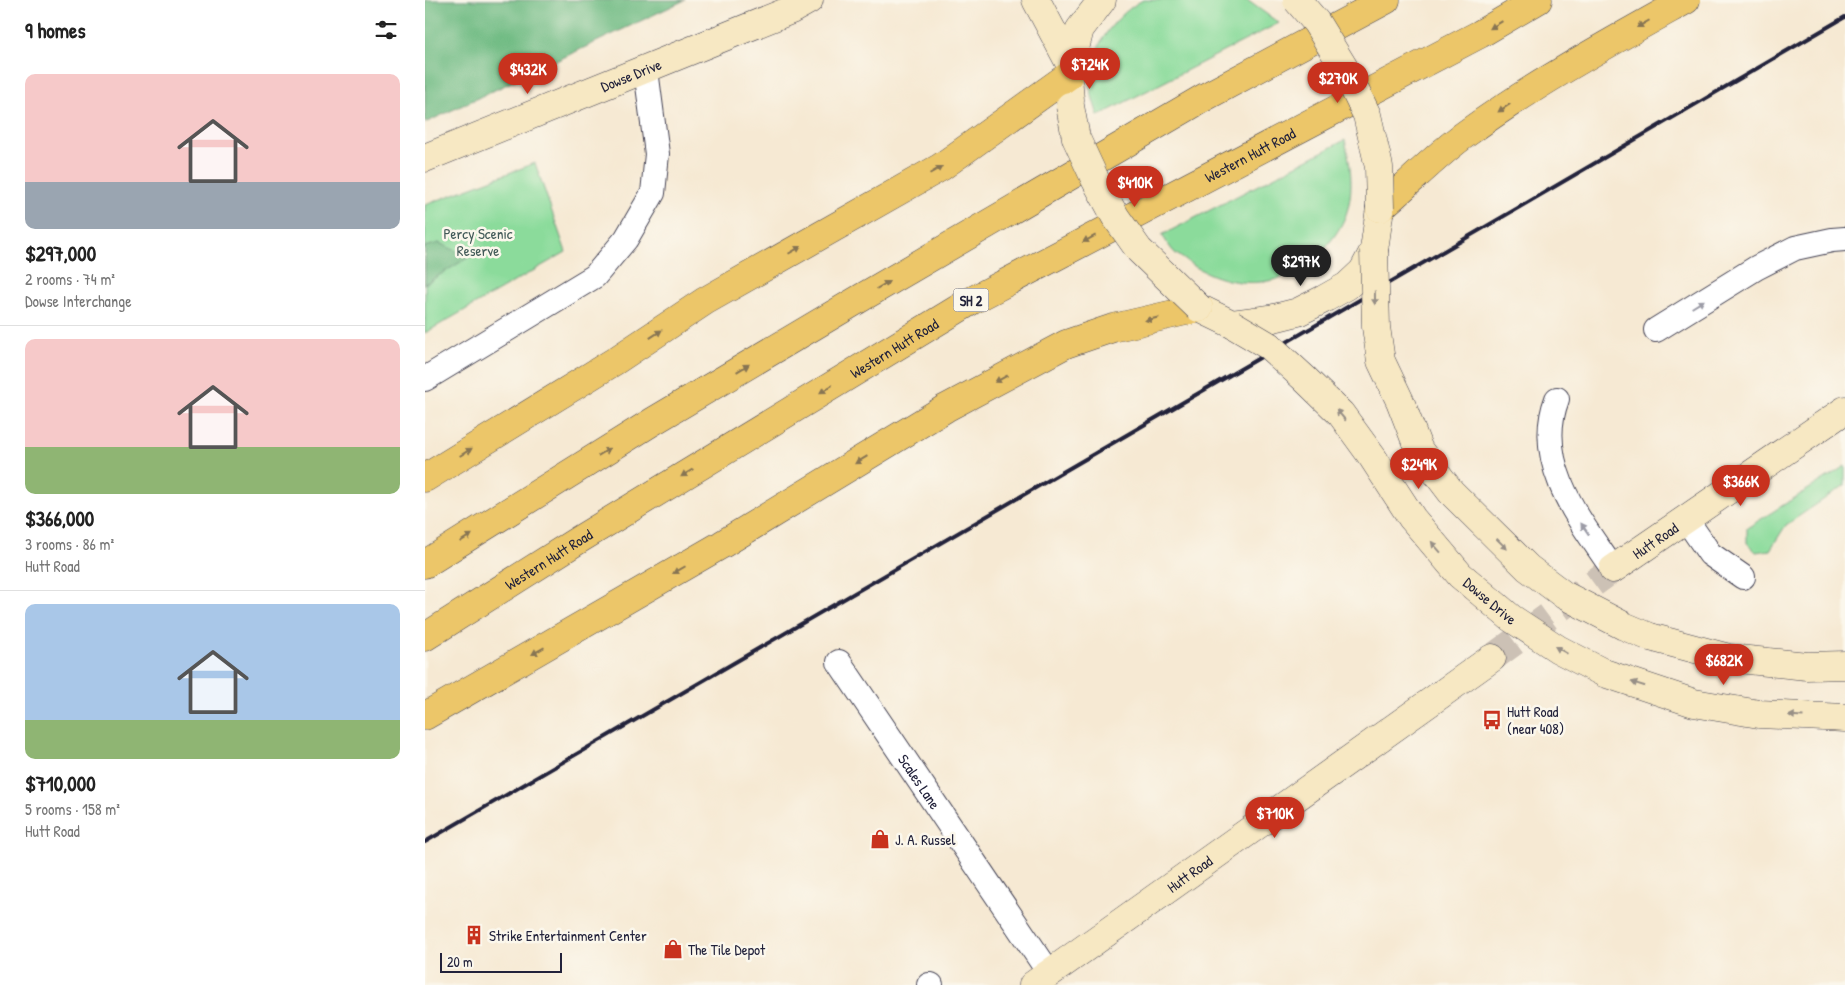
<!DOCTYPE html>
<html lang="en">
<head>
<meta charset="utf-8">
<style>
	body { margin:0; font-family:"Patrick Hand",sans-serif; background:#f6f6f6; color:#222; height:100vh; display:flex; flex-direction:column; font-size:19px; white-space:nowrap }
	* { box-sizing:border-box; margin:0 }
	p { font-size:16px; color:#767676 }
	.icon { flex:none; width:28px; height:28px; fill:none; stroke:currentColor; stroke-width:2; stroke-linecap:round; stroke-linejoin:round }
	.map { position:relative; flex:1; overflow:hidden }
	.sheet { display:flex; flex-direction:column; background:#fff; width:425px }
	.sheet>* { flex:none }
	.scale { position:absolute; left:15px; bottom:12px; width:122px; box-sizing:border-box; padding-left:5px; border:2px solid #22223b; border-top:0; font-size:14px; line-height:18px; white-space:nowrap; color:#22223b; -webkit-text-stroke:4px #fbf7ec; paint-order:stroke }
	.price { position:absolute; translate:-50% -42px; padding:0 11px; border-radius:18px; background:#c8321e; color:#fff; font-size:16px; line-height:32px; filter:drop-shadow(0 1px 2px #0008) }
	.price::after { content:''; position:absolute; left:50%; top:30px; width:15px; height:11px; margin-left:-8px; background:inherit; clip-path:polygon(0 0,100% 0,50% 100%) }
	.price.selected { background:#222; color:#fff }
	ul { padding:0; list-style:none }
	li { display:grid; align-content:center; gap:10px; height:265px; padding:0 25px }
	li+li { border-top:1px solid #e0e0e0 }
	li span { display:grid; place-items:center; height:155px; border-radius:10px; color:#555 }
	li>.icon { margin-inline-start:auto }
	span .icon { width:90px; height:90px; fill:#fffc; stroke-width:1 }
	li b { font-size:21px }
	h2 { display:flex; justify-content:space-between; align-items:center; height:60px; padding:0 25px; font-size:21px }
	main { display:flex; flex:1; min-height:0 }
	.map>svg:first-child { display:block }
	.green { fill:#8bdb9b; stroke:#567e6b }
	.forest { fill:#70bb83; stroke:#496e5f }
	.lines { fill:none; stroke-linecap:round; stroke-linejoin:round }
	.secondary-tunnel { stroke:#ccc1b5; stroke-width:28; stroke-dasharray:28 14; stroke-linecap:butt }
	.lane-casing { stroke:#424052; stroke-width:26 }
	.secondary-casing { stroke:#424052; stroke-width:29 }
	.highway-casing { stroke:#424052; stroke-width:29 }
	.lane { stroke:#fff; stroke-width:24 }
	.secondary { stroke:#f7e8c3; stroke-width:28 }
	.highway { stroke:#ecc669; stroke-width:28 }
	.rail { stroke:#22223b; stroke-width:4 }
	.secondary-bridge-casing { stroke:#424052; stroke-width:29; stroke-linecap:butt }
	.secondary-bridge { stroke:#f7e8c3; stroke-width:28 }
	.oneway { fill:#877452 }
	.oneway2 { fill:#978f86 }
	.oneway3 { fill:#9c9ca7 }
	.labels { text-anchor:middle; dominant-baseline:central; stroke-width:5; stroke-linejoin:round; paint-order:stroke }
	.shield { fill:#fbf7ec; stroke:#636270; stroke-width:1 }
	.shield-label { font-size:14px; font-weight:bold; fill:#22223b }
	.street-label { font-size:15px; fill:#22223b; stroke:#fbf7ec }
	.park-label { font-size:15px; fill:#425a58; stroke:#fbf7ec }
	.poi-label { font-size:15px; fill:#22223b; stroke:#fbf7ec; text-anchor:start }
</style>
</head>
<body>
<main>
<section class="sheet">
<h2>9 homes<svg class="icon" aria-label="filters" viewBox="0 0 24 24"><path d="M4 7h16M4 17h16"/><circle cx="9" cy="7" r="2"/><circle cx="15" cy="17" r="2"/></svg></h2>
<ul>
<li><span style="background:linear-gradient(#f6c9c9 70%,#9aa5b1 0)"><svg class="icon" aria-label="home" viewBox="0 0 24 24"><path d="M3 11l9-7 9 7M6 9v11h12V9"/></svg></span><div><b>$297,000</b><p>2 rooms · 74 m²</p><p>Dowse Interchange</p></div></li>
<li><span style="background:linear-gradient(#f6c9c9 70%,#8fb573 0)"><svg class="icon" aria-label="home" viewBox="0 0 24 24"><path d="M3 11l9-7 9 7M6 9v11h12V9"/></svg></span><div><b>$366,000</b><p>3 rooms · 86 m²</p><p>Hutt Road</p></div></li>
<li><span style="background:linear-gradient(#a9c7e8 75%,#8fb573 0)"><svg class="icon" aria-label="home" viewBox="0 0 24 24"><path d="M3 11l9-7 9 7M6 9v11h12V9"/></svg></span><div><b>$710,000</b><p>5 rooms · 158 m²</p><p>Hutt Road</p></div></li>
</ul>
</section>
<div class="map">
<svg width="1420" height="985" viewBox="0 0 1420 985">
	<rect width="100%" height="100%" fill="#fbf7ec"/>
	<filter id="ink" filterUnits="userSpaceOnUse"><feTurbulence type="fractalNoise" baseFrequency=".02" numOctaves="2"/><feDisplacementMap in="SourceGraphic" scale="10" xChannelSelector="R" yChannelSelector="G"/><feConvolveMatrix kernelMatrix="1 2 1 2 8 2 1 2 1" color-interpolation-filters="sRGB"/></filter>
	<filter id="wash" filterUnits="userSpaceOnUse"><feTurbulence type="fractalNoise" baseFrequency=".0096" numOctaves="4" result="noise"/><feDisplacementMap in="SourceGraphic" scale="20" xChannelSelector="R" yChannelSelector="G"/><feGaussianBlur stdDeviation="1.12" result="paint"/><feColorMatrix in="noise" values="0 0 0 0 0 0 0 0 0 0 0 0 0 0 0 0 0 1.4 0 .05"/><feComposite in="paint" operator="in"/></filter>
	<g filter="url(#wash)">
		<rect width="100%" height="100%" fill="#f6e9d3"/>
		<g class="green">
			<path d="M718 0H822L854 23 673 116C671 108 667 99 666 90 666 76 669 57 675 44 682 28 703 7 718 0Z"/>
			<path d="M920 140C925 162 929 185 923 208 919 224 909 238 898 250 862 290 806 292 763 262 759 259 754 256 750 253 745 248 741 241 737 235Z"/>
			<path d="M110 163 141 252 0 333V205Z"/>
			<path d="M1420 466V485L1361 525 1345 550 1331 552 1322 543V528Z"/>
		</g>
		<g class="forest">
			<path d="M0 0H260L0 123Z"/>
			<path d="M14 243 44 257 0 284V247Z"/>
		</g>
	</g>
	<g filter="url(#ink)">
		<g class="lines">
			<path class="secondary-tunnel" d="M1067 658 1188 569"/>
			<defs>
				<g id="lane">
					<path d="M1231 330 1331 268 1370 248 1407 240 1420 239"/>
					<path d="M0 379 170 276 201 239 228 193 232 154 221 70"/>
					<path d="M1132 399C1108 462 1154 520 1188 569"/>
					<path d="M1261 519 1285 554 1318 577"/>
					<path id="s1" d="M414 662 625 974"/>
					<path d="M504 985H506"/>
				</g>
				<g id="secondary">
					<path d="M611 0 645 64"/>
					<path d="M645 100 643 76 655 29 677 0"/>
					<path id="s2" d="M0 158 366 10 384 0"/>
					<path d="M774 308 807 324 845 319 873 312 899 299 922 286 938 271 949 250 955 208"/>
					<path id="s3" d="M1188 569 1420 410"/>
					<path d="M1225 637 1304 658 1382 666 1420 665"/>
					<path d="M1179 673 1269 703 1334 714 1420 718"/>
					<path id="s4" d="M608 985 1067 658"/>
				</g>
				<g id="highway">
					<path d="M955 208C984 184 1011 155 1042 133 1111 83 1186 42 1261 0"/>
					<path d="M0 478 190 361 280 301 516 167 643 76"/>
					<path d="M0 564 227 422 441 295 780 97 961 0"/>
					<path id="s5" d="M0 637 155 539 546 301 1055 34 1113 0"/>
					<path d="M0 716 296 545 521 408 641 344 688 328 774 308"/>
				</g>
			</defs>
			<use href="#lane" class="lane-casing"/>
			<use href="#secondary" class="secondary-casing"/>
			<use href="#highway" class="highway-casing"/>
			<use href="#lane" class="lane"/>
			<use href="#secondary" class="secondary"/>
			<use href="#highway" class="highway"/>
			<path class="rail" d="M0 842 1105 201 1420 17"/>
			<defs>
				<g id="secondary-bridge">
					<path d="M872 0 891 22 918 66 942 115 954 167 955 208"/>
					<path d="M645 106 651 138 670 179 690 216 714 250 774 308"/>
					<path d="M949 250 951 327 956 361 975 401 994 450 1026 492 1103 568 1139 595 1199 626 1225 637"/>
					<path id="s6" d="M807 324 844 346 880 379 916 414 948 458 987 518 1035 575 1086 618 1133 649 1179 673"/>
				</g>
			</defs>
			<use href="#secondary-bridge" class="secondary-bridge-casing"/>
			<use href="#secondary-bridge" class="secondary-bridge"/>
		</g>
		<defs><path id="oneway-solid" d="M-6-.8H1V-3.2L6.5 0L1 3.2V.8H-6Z" transform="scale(1.25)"/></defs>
		<g class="oneway">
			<use href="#oneway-solid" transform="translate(1218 24) rotate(150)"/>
			<use href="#oneway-solid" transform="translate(1071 25) rotate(149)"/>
			<use href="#oneway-solid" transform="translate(1079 108) rotate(146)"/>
			<use href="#oneway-solid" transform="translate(511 170) rotate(-30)"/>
			<use href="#oneway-solid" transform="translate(664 239) rotate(152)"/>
			<use href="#oneway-solid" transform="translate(370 250) rotate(-30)"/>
			<use href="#oneway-solid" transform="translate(458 285) rotate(-30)"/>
			<use href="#oneway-solid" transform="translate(727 319) rotate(167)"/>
			<use href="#oneway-solid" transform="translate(231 334) rotate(-34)"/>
			<use href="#oneway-solid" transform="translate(318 368) rotate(-31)"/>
			<use href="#oneway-solid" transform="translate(576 379) rotate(152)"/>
			<use href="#oneway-solid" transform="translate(401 389) rotate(149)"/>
			<use href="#oneway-solid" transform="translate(41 452) rotate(-32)"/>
			<use href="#oneway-solid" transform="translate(179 452) rotate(-32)"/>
			<use href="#oneway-solid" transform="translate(436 460) rotate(149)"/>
			<use href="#oneway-solid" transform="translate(262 473) rotate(148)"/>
			<use href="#oneway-solid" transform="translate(41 538) rotate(-32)"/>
			<use href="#oneway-solid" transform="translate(254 570) rotate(150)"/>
			<use href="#oneway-solid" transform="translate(113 651) rotate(150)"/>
		</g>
		<g class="oneway2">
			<use href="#oneway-solid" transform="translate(950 298) rotate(89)"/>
			<use href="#oneway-solid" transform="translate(916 415) rotate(-130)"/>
			<use href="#oneway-solid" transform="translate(1077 544) rotate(44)"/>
			<use href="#oneway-solid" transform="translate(1011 547) rotate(-131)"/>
			<use href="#oneway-solid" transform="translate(1136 650) rotate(-150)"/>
			<use href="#oneway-solid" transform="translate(1213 684) rotate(-162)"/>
			<use href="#oneway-solid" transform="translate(1371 716) rotate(-177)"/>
		</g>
		<g class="oneway3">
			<use href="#oneway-solid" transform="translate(1273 304) rotate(-32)"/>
			<use href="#oneway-solid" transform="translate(1160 529) rotate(-125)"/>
		</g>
	</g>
	<defs>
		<symbol id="bus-bare" viewBox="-9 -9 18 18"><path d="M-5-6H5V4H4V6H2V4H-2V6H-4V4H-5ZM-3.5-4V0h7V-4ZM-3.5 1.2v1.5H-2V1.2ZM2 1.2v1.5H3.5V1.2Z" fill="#c8321e" stroke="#fbf7ec" stroke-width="2.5" paint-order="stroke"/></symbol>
		<symbol id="shop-bare" viewBox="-9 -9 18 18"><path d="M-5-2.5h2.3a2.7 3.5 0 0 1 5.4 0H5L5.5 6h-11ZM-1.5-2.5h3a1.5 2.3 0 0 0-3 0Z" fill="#c8321e" stroke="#fbf7ec" stroke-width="2.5" paint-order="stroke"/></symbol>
		<symbol id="building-bare" viewBox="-9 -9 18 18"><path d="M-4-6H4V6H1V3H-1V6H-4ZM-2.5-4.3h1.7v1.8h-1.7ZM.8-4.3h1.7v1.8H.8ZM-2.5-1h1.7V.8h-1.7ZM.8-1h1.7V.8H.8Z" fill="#c8321e" stroke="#fbf7ec" stroke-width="2.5" paint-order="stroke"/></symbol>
	</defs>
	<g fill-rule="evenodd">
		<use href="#bus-bare" x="1053" y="706" width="28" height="28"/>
		<use href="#shop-bare" x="441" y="825" width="28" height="28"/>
		<use href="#building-bare" x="35" y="921" width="28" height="28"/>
		<use href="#shop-bare" x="234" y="935" width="28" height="28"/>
	</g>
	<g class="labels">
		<rect class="shield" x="528.5" y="288.5" width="35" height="23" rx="4"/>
		<g class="shield-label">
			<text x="546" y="300">SH 2</text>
		</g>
		<g class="street-label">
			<text stroke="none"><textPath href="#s2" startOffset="222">Dowse Drive</textPath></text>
			<text stroke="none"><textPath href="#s5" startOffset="956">Western Hutt Road</textPath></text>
			<text stroke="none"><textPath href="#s5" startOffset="551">Western Hutt Road</textPath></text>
			<text stroke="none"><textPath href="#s3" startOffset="51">Hutt Road</textPath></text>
			<text stroke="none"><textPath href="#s5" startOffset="146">Western Hutt Road</textPath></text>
			<text stroke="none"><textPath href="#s6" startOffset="382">Dowse Drive</textPath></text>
			<text stroke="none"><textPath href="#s1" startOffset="144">Scales Lane</textPath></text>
			<text stroke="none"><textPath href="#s4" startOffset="192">Hutt Road</textPath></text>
		</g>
		<g class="park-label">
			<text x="53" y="233">Percy Scenic<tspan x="53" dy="17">Reserve</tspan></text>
		</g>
		<g class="poi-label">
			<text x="1082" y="711">Hutt Road<tspan x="1082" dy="17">(near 408)</tspan></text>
			<text x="470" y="839">J. A. Russel</text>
			<text x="64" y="935">Strike Entertainment Center</text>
			<text x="263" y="949">The Tile Depot</text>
		</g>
	</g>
</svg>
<div class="scale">20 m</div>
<b class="price" style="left:665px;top:90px">$724K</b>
<b class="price" style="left:103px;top:95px">$432K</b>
<b class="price" style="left:913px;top:104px">$270K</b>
<b class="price" style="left:710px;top:208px">$410K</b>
<b class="price selected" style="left:876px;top:287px">$297K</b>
<b class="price" style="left:994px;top:490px">$249K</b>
<b class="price" style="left:1316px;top:507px">$366K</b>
<b class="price" style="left:1299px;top:686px">$682K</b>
<b class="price" style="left:850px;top:839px">$710K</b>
</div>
</main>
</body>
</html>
